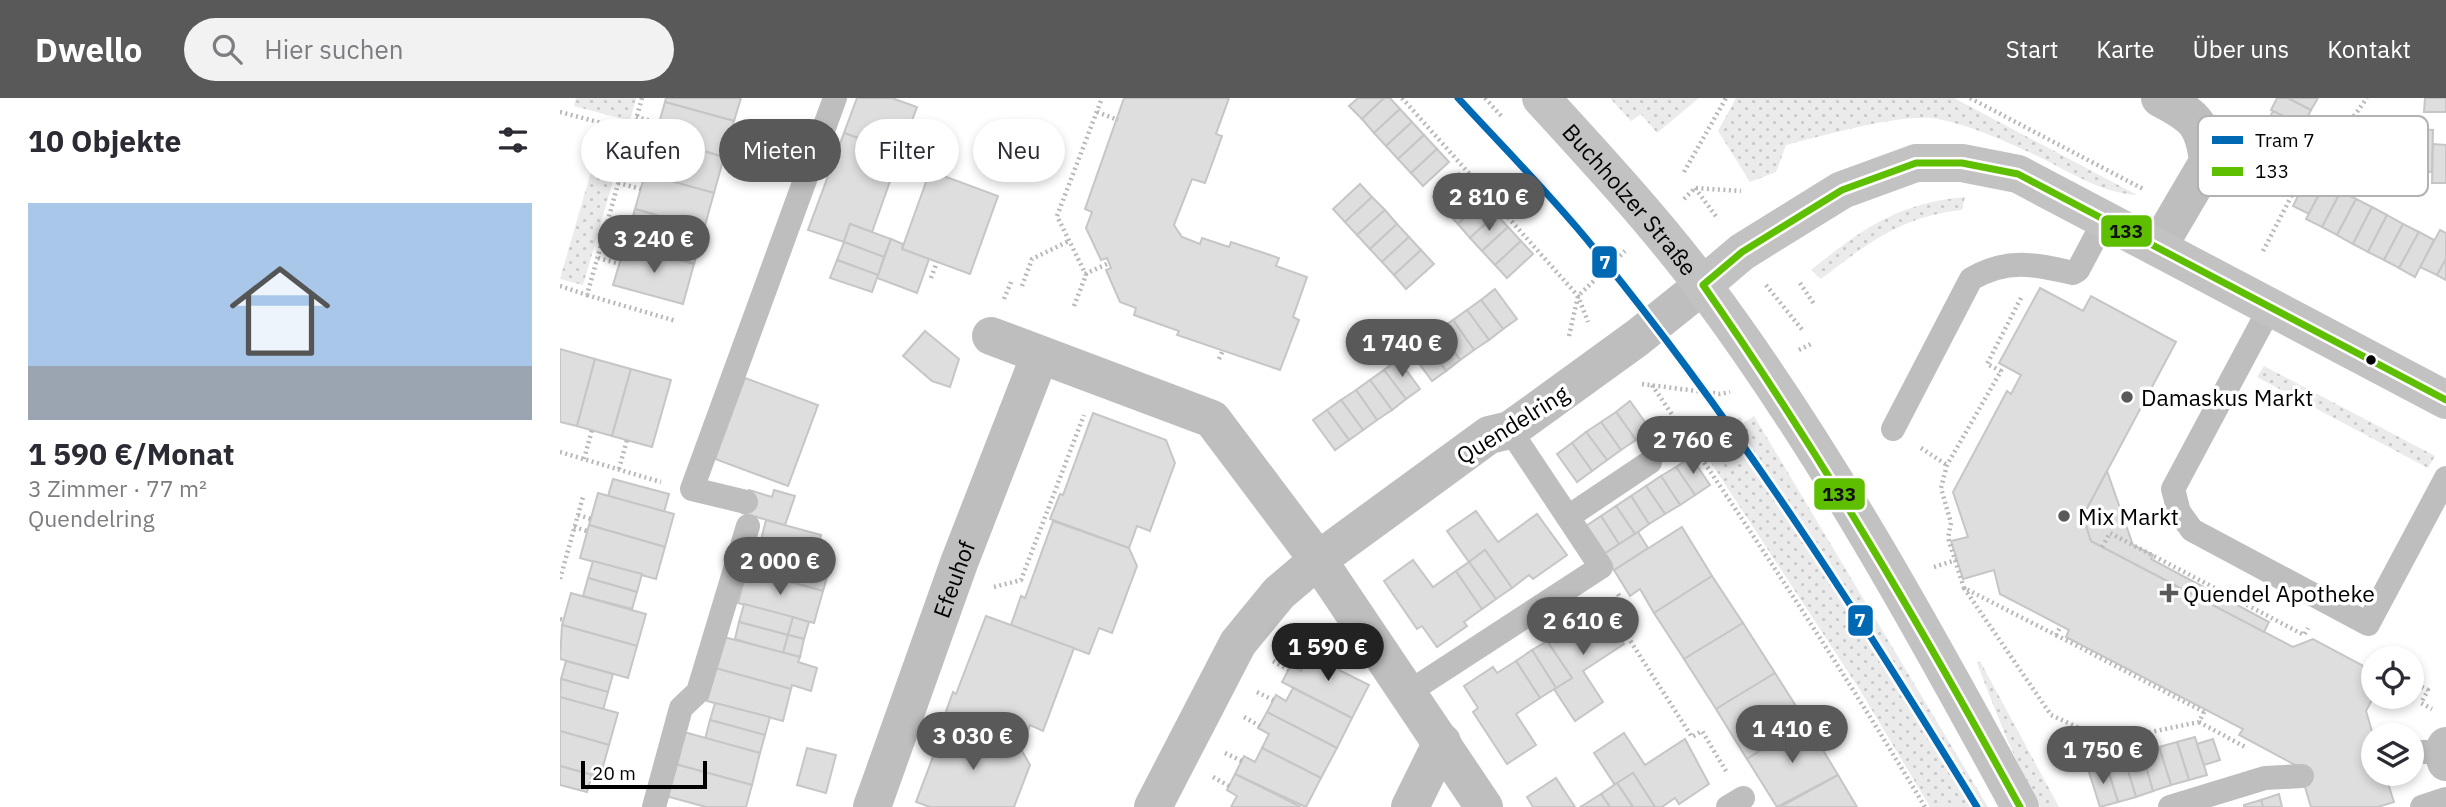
<!DOCTYPE html>
<html lang="de">
<head>
<meta charset="utf-8">
<style>
	body { margin:0; font-family:"IBM Plex Sans",sans-serif; background:#f2f2f3; color:#2b2b33; height:100vh; display:flex; flex-direction:column; font-size:26px; white-space:nowrap }
	* { box-sizing:border-box; margin:0 }
	p { font-size:23px; color:#7c7c81 }
	.icon { flex:none; width:38px; height:38px; fill:none; stroke:currentColor; stroke-width:2; stroke-linecap:round; stroke-linejoin:round }
	.map { position:relative; flex:1; overflow:hidden }
	.sheet { display:flex; flex-direction:column; background:#fff; width:560px }
	.sheet>* { flex:none }
	.guide { position:absolute; left:21px; top:21px; width:665px; height:63px; display:flex; gap:14px }
	.tools { position:absolute; left:1801px; top:548px; display:grid; gap:14px }
	.tools a { display:grid; place-items:center; width:63px; height:63px; border-radius:50%; background:#fff; box-shadow:0 4px 10px #0003; font-size:35px }
	.scale { position:absolute; left:21px; bottom:18px; width:126px; box-sizing:border-box; padding-left:7px; border:4px solid #000; border-top:0; font-size:19px; line-height:24px; white-space:nowrap; color:#000; -webkit-text-stroke:5px #fff; paint-order:stroke }
	.price { position:absolute; translate:-50% -60px; padding:0 16px; border-radius:24px; background:#595959; color:#fff; font-size:23px; line-height:46px; filter:drop-shadow(0 2px 4px #0008) }
	.price::after { content:''; position:absolute; left:50%; top:42px; width:21px; height:16px; margin-left:-10px; background:inherit; clip-path:polygon(0 0,100% 0,50% 100%) }
	.price.on { background:#222; color:#fff }
	ul { padding:0; list-style:none }
	li { display:grid; align-content:center; gap:14px; height:371px; padding:0 28px }
	li span { display:grid; place-items:center; height:217px; border-radius:0px; color:#555 }
	li>.icon { margin-inline-start:auto }
	span .icon { width:126px; height:126px; fill:#fffc; stroke-width:1 }
	li b { font-size:30px }
	h2 { display:flex; justify-content:space-between; align-items:center; height:84px; padding:0 28px; font-size:30px }
	.pill { padding:0 24px; border-radius:32px; background:#fff; box-shadow:0 4px 10px #0003; font-size:24px; line-height:63px }
	.pill.on { background:#595959; color:#fff }
	header { display:flex; align-items:center; gap:42px; box-sizing:border-box; height:98px; padding:0 35px; background:#595959; color:#fff }
	header strong { font-size:33px }
	nav { display:flex; gap:38px; margin-inline-start:auto; font-size:24px }
	.search { width:490px; height:63px; background:#f2f2f3; display:flex; align-items:center; gap:18px; box-sizing:border-box; padding:0 24px; border-radius:38px; color:#7c7c81; font-size:26px }
	main { display:flex; flex:1; min-height:0 }
	.map>svg:first-child { display:block }
	.grass { fill:url(#grass-dots) }
	.building { fill:#dedede; stroke:#c6c6c6; stroke-width:2 }
	.lines { fill:none; stroke-linecap:round; stroke-linejoin:round }
	.path { stroke:#b9b9b9; stroke-width:4.5; stroke-dasharray:2 3.5; stroke-linecap:butt }
	.lane { stroke:#bebebe; stroke-width:24 }
	.street { stroke:#bebebe; stroke-width:38 }
	.secondary { stroke:#c2c2c2; stroke-width:38 }
	.bus-1-casing { stroke:#fff; stroke-width:12 }
	.bus-1 { stroke:#5ebe00; stroke-width:7 }
	.tram-1-casing { stroke:#fff; stroke-width:12 }
	.tram-1 { stroke:#0069b4; stroke-width:7 }
	.bus-dot { fill:#000; stroke:#fff; stroke-width:2.5 }
	.poi-dot { fill:#595959; stroke:#fff; stroke-width:2.5 }
	.labels { text-anchor:middle; dominant-baseline:central; stroke-width:7; stroke-linejoin:round; paint-order:stroke }
	.street-label { font-size:23px; fill:#000; stroke:#fff }
	.poi-label { font-size:23px; fill:#000; stroke:#fff; text-anchor:start }
	.key { fill:#fff; stroke:#b2b2b2; stroke-width:2 }
	.key-label { font-size:19px; fill:#000 }
	.line-badge { stroke:#fff; stroke-width:2.5 }
	.badge-label { font-size:19px; text-anchor:middle; font-weight:bold; fill:#fff }
	.pale-badge-label { font-size:19px; text-anchor:middle; font-weight:bold; fill:#111 }
</style>
</head>
<body>
<header>
<strong>Dwello</strong>
<div class="search"><svg class="icon" aria-label="search" viewBox="0 0 24 24"><circle cx="10" cy="10" r="6"/><path d="M15 15l6 6"/></svg>Hier suchen</div>
<nav><a>Start</a><a>Karte</a><a>Über uns</a><a>Kontakt</a></nav>
</header>
<main>
<section class="sheet">
<h2>10 Objekte<svg class="icon" aria-label="filters" viewBox="0 0 24 24"><path d="M4 7h16M4 17h16"/><circle cx="9" cy="7" r="2"/><circle cx="15" cy="17" r="2"/></svg></h2>
<ul>
<li><span style="background:linear-gradient(#a9c7e8 75%,#9aa5b1 0)"><svg class="icon" aria-label="home" viewBox="0 0 24 24"><path d="M3 11l9-7 9 7M6 9v11h12V9"/></svg></span><div><b>1 590 €/Monat</b><p>3 Zimmer · 77 m²</p><p>Quendelring</p></div></li>
</ul>
</section>
<div class="map">
<svg width="1886" height="709" viewBox="0 0 1886 709">
	<defs>
		<pattern id="grass-dots" width="8" height="8" patternUnits="userSpaceOnUse" patternTransform="scale(1.75)"><rect width="8" height="8" fill="#ebebeb"/><path d="M2 2h.1M6 6h.1" fill="none" stroke="#c8c8c8" stroke-width="1.8" stroke-linecap="round"/></pattern>
	</defs>
	<rect width="100%" height="100%" fill="#fff"/>
	<g class="grass">
		<path d="M16 0H76L70 23 14 8Z"/>
		<path d="M1050 0H1139L1097 35 1081 16 1071 23Z"/>
		<path d="M1176 0H1394L1577 97C1539 95 1508 72 1473 56 1445 43 1410 27 1378 21 1345 14 1261 38 1226 47L1216 74 1190 84 1158 33Z"/>
		<path d="M43 32 66 38 23 187 0 181Z"/>
		<path d="M1405 99 1402 112C1342 118 1308 145 1261 181L1251 172C1302 131 1338 105 1405 99Z"/>
		<path d="M1704 268 1875 358 1868 370 1697 279Z"/>
		<path d="M1194 318 1428 709H1370L1300 592 1140 348 1180 319 1183 325Z"/>
		<path d="M1420 563 1499 709H1480C1454 663 1436 614 1417 565Z"/>
	</g>
	<g class="building">
		<path d="M106 0H181L174 23 105 4Z"/>
		<path d="M297 0H332L357 9 340 55 284 35Z"/>
		<path d="M564 0H669L656 36 662 38 645 85 632 81 614 127 622 139 640 146 642 140 669 149 671 144 719 160 716 168 747 179 733 219 739 222 720 272 617 237 619 233 574 217 576 210 560 204 546 172 551 170 547 160 541 162 526 130 532 114 525 111Z"/>
		<path d="M798 0H824L802 21 789 8Z"/>
		<path d="M824 0H830L840 11 814 35 802 21Z"/>
		<path d="M1717 0H1728L1751 12 1743 28 1711 12Z"/>
		<path d="M1728 0H1758L1751 12Z"/>
		<path d="M1865 0H1886V14H1864Z"/>
		<path d="M105 4 174 23 164 59 95 39Z"/>
		<path d="M840 11 852 24 826 48 814 35Z"/>
		<path d="M1713 13 1745 29 1731 55 1700 39Z"/>
		<path d="M852 24 864 37 838 61 826 48Z"/>
		<path d="M1856 31 1873 32 1872 74 1855 73Z"/>
		<path d="M284 35 340 55 312 134 290 126 284 144 248 132Z"/>
		<path d="M864 37 877 51 851 75 838 61Z"/>
		<path d="M95 39 164 59 154 95 85 76Z"/>
		<path d="M1873 46 1886 47V85H1872Z"/>
		<path d="M877 51 889 64 863 88 851 75Z"/>
		<path d="M370 73 438 98 410 176 342 151Z"/>
		<path d="M899 75 912 89 886 113 873 99Z"/>
		<path d="M85 76 154 95 144 131 75 111Z"/>
		<path d="M1749 76 1765 85 1749 116 1733 108Z"/>
		<path d="M1765 85 1781 93 1762 129 1746 121Z"/>
		<path d="M800 86 812 99 785 124 773 111Z"/>
		<path d="M912 89 924 102 898 126 886 113Z"/>
		<path d="M1781 93 1796 101 1777 137 1762 129Z"/>
		<path d="M812 99 825 112 797 137 785 124Z"/>
		<path d="M1796 101 1812 109 1793 146 1777 137Z"/>
		<path d="M924 102 936 116 910 140 898 126Z"/>
		<path d="M1812 109 1827 117 1808 154 1793 146Z"/>
		<path d="M75 111 144 131 134 166 65 147Z"/>
		<path d="M825 112 837 126 810 151 797 137Z"/>
		<path d="M936 116 948 129 922 153 910 140Z"/>
		<path d="M1827 117 1843 126 1824 162 1808 154Z"/>
		<path d="M290 126 312 134 305 152 284 144Z"/>
		<path d="M290 126 331 141 324 159 284 144Z"/>
		<path d="M837 126 849 139 822 164 810 151Z"/>
		<path d="M1843 126 1859 134 1839 170 1824 162Z"/>
		<path d="M948 129 961 143 935 167 922 153Z"/>
		<path d="M1880 132 1886 135V161L1877 177 1860 169Z"/>
		<path d="M1859 134 1874 142 1855 179 1839 170Z"/>
		<path d="M849 139 861 152 834 177 822 164Z"/>
		<path d="M331 141 343 146 342 151 369 161 357 195 317 180Z"/>
		<path d="M961 143 973 156 947 180 935 167Z"/>
		<path d="M284 144 324 159 318 177 277 162Z"/>
		<path d="M65 147 134 166 123 206 53 187Z"/>
		<path d="M861 152 874 166 846 191 834 177Z"/>
		<path d="M1886 161V182L1877 177Z"/>
		<path d="M277 162 318 177 312 194 270 180Z"/>
		<path d="M1480 190 1523 213 1531 198 1616 244 1523 418 1531 443 1733 549 1753 541 1813 573 1814 598 1806 613 1813 637V676H1825L1834 704 1818 709H1751L1739 669 1679 637 1683 631 1506 539 1509 532 1440 496 1434 472 1403 481 1391 443 1408 439 1393 394 1447 293 1451 296 1461 277 1439 265Z"/>
		<path d="M935 191 957 221 943 231 921 202Z"/>
		<path d="M921 202 943 231 929 242 907 212Z"/>
		<path d="M907 212 929 242 914 252 893 222Z"/>
		<path d="M893 222 914 252 900 262 879 232Z"/>
		<path d="M879 232 900 262 886 273 865 243Z"/>
		<path d="M365 233 399 261 390 289 372 283 343 258Z"/>
		<path d="M865 243 886 273 872 283 850 253Z"/>
		<path d="M0 251 35 261 17 328 0 324Z"/>
		<path d="M35 261 71 271 52 338 17 328Z"/>
		<path d="M838 261 860 291 846 301 824 272Z"/>
		<path d="M71 271 111 282 92 349 52 338Z"/>
		<path d="M824 272 846 301 832 312 810 282Z"/>
		<path d="M185 280 258 307 228 388 155 361Z"/>
		<path d="M810 282 832 312 817 322 796 292Z"/>
		<path d="M796 292 817 322 803 332 781 302Z"/>
		<path d="M781 302 803 332 789 342 767 312Z"/>
		<path d="M1070 303 1090 331 1076 342 1056 314Z"/>
		<path d="M767 312 789 342 775 352 753 322Z"/>
		<path d="M1056 314 1076 342 1061 352 1041 324Z"/>
		<path d="M533 315 606 342 615 365 590 433 577 428 569 450 490 421 500 396 503 397Z"/>
		<path d="M1041 324 1061 352 1047 362 1026 334Z"/>
		<path d="M1026 334 1047 362 1032 373 1012 345Z"/>
		<path d="M1012 345 1032 373 1017 384 997 356Z"/>
		<path d="M1131 359 1150 387 1135 397 1116 369Z"/>
		<path d="M1116 369 1135 397 1120 407 1101 378Z"/>
		<path d="M1547 373 1573 447 1593 457 1591 461 1709 524 1704 534 1531 443 1523 418Z"/>
		<path d="M1101 378 1120 407 1105 416 1086 388Z"/>
		<path d="M53 381 109 396 104 414 48 398Z"/>
		<path d="M1086 388 1105 416 1089 426 1071 398Z"/>
		<path d="M189 392 212 399 214 392 235 398 225 427 182 415Z"/>
		<path d="M38 395 114 416 105 449 29 427Z"/>
		<path d="M1071 398 1089 426 1075 436 1056 408Z"/>
		<path d="M1056 408 1075 436 1059 446 1041 418Z"/>
		<path d="M916 413 938 444 977 416 1007 457 973 481 969 477 952 490 925 452 909 464 887 433Z"/>
		<path d="M1041 418 1059 446 1044 456 1026 428Z"/>
		<path d="M206 422 261 437 256 456 201 442Z"/>
		<path d="M493 423 569 450 577 468 552 535 539 530 529 556 451 527 461 498 465 500Z"/>
		<path d="M29 427 105 449 96 481 20 460Z"/>
		<path d="M1122 429 1152 478 1094 515 1080 491 1070 498 1054 472Z"/>
		<path d="M1078 434 1088 450 1054 472 1044 456Z"/>
		<path d="M196 441 272 461 263 493 187 472Z"/>
		<path d="M925 452 952 490 936 501 909 464Z"/>
		<path d="M853 462 873 489 896 473 922 511 904 524 907 528 877 549 862 528 857 531 824 483Z"/>
		<path d="M33 463 82 476 77 494 28 480Z"/>
		<path d="M909 464 936 501 922 511 896 473Z"/>
		<path d="M187 472 263 493 254 525 178 505Z"/>
		<path d="M1152 478 1183 525 1124 561 1094 515Z"/>
		<path d="M28 480 77 494 72 511 23 498Z"/>
		<path d="M11 495 86 516 77 548 2 527Z"/>
		<path d="M1032 505 1064 546 1023 573 1043 604 1015 623 994 591 1012 580 987 543 1006 530 1002 525Z"/>
		<path d="M184 506 233 519 228 537 179 524Z"/>
		<path d="M426 518 514 550 483 633 470 627 461 651 383 622 393 594 396 596Z"/>
		<path d="M233 519 249 524 244 541 228 537Z"/>
		<path d="M179 524 228 537 223 555 175 541Z"/>
		<path d="M1183 525 1215 575 1156 611 1124 561Z"/>
		<path d="M2 527 77 548 68 580 0 561Z"/>
		<path d="M228 537 244 541 240 559 223 555Z"/>
		<path d="M164 539 240 559 238 564 257 570 251 593 232 587 231 591 155 570Z"/>
		<path d="M987 543 1012 580 996 590 972 552Z"/>
		<path d="M972 552 996 590 980 600 956 563Z"/>
		<path d="M752 553 765 560 779 555 782 566 779 572 809 587 792 620 722 584 731 567 741 573Z"/>
		<path d="M6 563 53 576 48 594 1 581Z"/>
		<path d="M956 563 980 600 956 616 976 647 947 666 913 614 918 610 904 588 933 569 937 575Z"/>
		<path d="M155 570 231 591 223 623 147 603Z"/>
		<path d="M1215 575 1246 624 1187 661 1156 611Z"/>
		<path d="M1 581 48 594 43 612 0 599Z"/>
		<path d="M733 590 792 620 777 650 707 614 716 597 726 603Z"/>
		<path d="M0 599 58 615 49 647 0 633Z"/>
		<path d="M155 605 210 619 205 637 150 622Z"/>
		<path d="M707 614 777 650 761 680 702 650 709 636 698 630Z"/>
		<path d="M150 622 205 637 200 655 145 641Z"/>
		<path d="M386 624 461 651 470 667 454 709H370L356 704Z"/>
		<path d="M1246 624 1278 677 1217 709 1187 661Z"/>
		<path d="M0 633 49 647 40 679 0 668Z"/>
		<path d="M124 634 200 655 192 687 115 666Z"/>
		<path d="M1064 635 1085 667 1125 641 1149 686 1119 706 1115 700 1102 709H1095L1073 675 1055 687 1034 655Z"/>
		<path d="M1635 639 1647 677 1629 682 1617 644Z"/>
		<path d="M1653 641 1660 662 1644 667 1637 646Z"/>
		<path d="M1617 644 1629 682 1611 687 1599 649Z"/>
		<path d="M1599 649 1611 687 1593 693 1582 655Z"/>
		<path d="M247 650 276 657 266 695 237 687Z"/>
		<path d="M702 650 761 680 746 709 675 676 684 658 695 664Z"/>
		<path d="M1582 655 1593 693 1576 699 1564 660Z"/>
		<path d="M1564 660 1576 699 1558 704 1546 666Z"/>
		<path d="M115 666 192 687 186 709H146L106 698Z"/>
		<path d="M1546 666 1558 704 1540 709 1528 671Z"/>
		<path d="M0 668 32 677 27 694 0 687Z"/>
		<path d="M1073 675 1095 709H1073L1057 685Z"/>
		<path d="M675 676 741 709H671L677 698 667 692Z"/>
		<path d="M1278 677 1297 709H1220Z"/>
		<path d="M996 680 1015 709H973L967 699Z"/>
		<path d="M1057 685 1073 709H1050L1041 696Z"/>
		<path d="M1041 696 1050 709H1020L1022 708Z"/>
		<path d="M1719 696 1722 709H1703L1701 702Z"/>
		<path d="M1701 702 1703 709H1684V707Z"/>
	</g>
	<g class="lines">
		<g class="path">
			<path d="M842 0 1018 198 1028 224"/>
			<path d="M925 0 943 20"/>
			<path d="M1410 0 1585 92"/>
			<path d="M0 14 72 33"/>
			<path d="M537 14 558 22"/>
			<path d="M76 19 99 25"/>
			<path d="M66 55 89 62"/>
			<path d="M1124 74 1166 0"/>
			<path d="M58 85 81 91"/>
			<path d="M1135 90 1158 121"/>
			<path d="M1124 101 1135 90 1181 93"/>
			<path d="M48 123 70 129"/>
			<path d="M1703 153 1746 70 1765 58 1807 0"/>
			<path d="M38 160 60 166"/>
			<path d="M525 176 549 165"/>
			<path d="M371 180 377 164"/>
			<path d="M1240 185 1254 206"/>
			<path d="M1206 187 1244 234"/>
			<path d="M0 188 27 197 82 0"/>
			<path d="M462 188 472 161 509 143"/>
			<path d="M27 197 116 223"/>
			<path d="M1461 200 1427 266 1441 273 1387 367 1381 390 1391 425 1388 440 1404 490 1496 537 1501 528"/>
			<path d="M444 201 451 184"/>
			<path d="M514 208 526 177 497 118 542 0"/>
			<path d="M1009 238 1018 198 1065 153"/>
			<path d="M1239 252 1251 246"/>
			<path d="M659 261 663 252"/>
			<path d="M1082 286 1160 296 1170 294"/>
			<path d="M1092 287C1186 426 1279 565 1365 709"/>
			<path d="M1361 350 1387 367"/>
			<path d="M0 354 101 384"/>
			<path d="M24 361 32 332"/>
			<path d="M59 371 67 342"/>
			<path d="M18 417 31 421"/>
			<path d="M14 429 27 433"/>
			<path d="M1542 449 1550 435 1744 537 1748 530"/>
			<path d="M1374 469 1396 462"/>
			<path d="M0 481 23 399"/>
			<path d="M434 489 461 482 524 317"/>
			<path d="M1404 490 1491 617 1547 643 1639 624 1645 612"/>
			<path d="M1058 496 1074 522 1062 530 1132 639 1142 633 1166 673"/>
			<path d="M0 521 3 522"/>
			<path d="M1496 537 1644 614"/>
			<path d="M713 563 729 572"/>
			<path d="M1852 584 1868 592 1861 605 1872 611"/>
			<path d="M697 594 713 602"/>
			<path d="M684 619 700 628"/>
			<path d="M1639 624 1687 650"/>
			<path d="M665 655 682 663"/>
			<path d="M653 679 669 688"/>
		</g>
		<g class="lane">
			<path d="M1711 208 1613 391 1619 414 1632 432 1808 526 1886 380"/>
			<path d="M1333 331 1411 181C1447 160 1474 166 1513 175L1518 172 1545 121"/>
			<path d="M186 404 132 391 275 0"/>
			<path d="M1008 419 1090 364"/>
			<path d="M849 594 1041 469 950 332"/>
			<path d="M1852 654H1883"/>
			<path d="M94 709 121 610 138 594 188 428"/>
			<path d="M1168 709 1183 700"/>
			<path d="M1610 709 1705 680 1742 678"/>
			<path d="M1862 709 1886 701"/>
		</g>
		<g class="street">
			<path d="M1598 149 1648 64C1644 25 1633 17 1600 0"/>
			<path d="M431 238 652 321 758 462 924 709"/>
			<path d="M1886 648 1883 654 1886 664"/>
			<path id="s1" d="M312 709 399 465 480 257"/>
			<path d="M593 709 678 545 719 495 758 462 929 337 950 332 1077 240 1143 187"/>
			<path d="M850 709 882 644"/>
		</g>
		<g class="secondary">
			<path id="s2" d="M981 0C1037 61 1094 123 1144 189 1263 348 1365 534 1460 709"/>
			<path d="M1143 187 1182 154 1282 92 1356 65H1402L1458 76 1886 302"/>
		</g>
		<defs>
			<path id="bus-1" d="M1460 709C1362 530 1260 355 1143 187L1182 154 1282 92 1356 65H1402L1458 76 1886 302"/>
		</defs>
		<use href="#bus-1" class="bus-1-casing"/>
		<use href="#bus-1" class="bus-1"/>
		<defs>
			<path id="tram-1" d="M898 0C943 49 991 97 1033 149 1177 325 1299 516 1417 709"/>
		</defs>
		<use href="#tram-1" class="tram-1-casing"/>
		<use href="#tram-1" class="tram-1"/>
	</g>
	<circle class="bus-dot" cx="1811" cy="262" r="6"/>
	<g class="poi-dot">
		<circle cx="1567" cy="299" r="7"/>
		<circle cx="1504" cy="418" r="7"/>
		<path d="M1605.5 484.5h7v7h7v7h-7v7h-7v-7h-7v-7h7z"/>
	</g>
	<g class="labels">
		<g class="street-label">
			<text stroke="none"><textPath href="#s2" startOffset="135">Buchholzer Straße</textPath></text>
			<text transform="translate(952 326) rotate(-32)">Quendelring</text>
			<text stroke="none"><textPath href="#s1" startOffset="242">Efeuhof</textPath></text>
		</g>
		<g class="poi-label">
			<text x="1581" y="299">Damaskus Markt</text>
			<text x="1518" y="418">Mix Markt</text>
			<text x="1623" y="495">Quendel Apotheke</text>
		</g>
	</g>
	<rect x="1638" y="18" width="230" height="80" rx="10" class="key"/>
	<rect x="1652" y="38" width="31" height="8" fill="#0069b4"/>
	<rect x="1652" y="69" width="31" height="9" fill="#5ebe00"/>
	<g class="key-label">
		<text x="1695" y="49">Tram 7</text>
		<text x="1695" y="80">133</text>
	</g>
	<g class="line-badge">
		<rect x="1540" y="116" width="53" height="34" rx="7" fill="#5ebe00"/>
		<rect x="1031" y="147" width="27" height="34" rx="7" fill="#0069b4"/>
		<rect x="1253" y="379" width="53" height="34" rx="7" fill="#5ebe00"/>
		<rect x="1287" y="506" width="27" height="33" rx="7" fill="#0069b4"/>
	</g>
	<g class="badge-label">
		<text x="1045" y="171">7</text>
		<text x="1300" y="529">7</text>
	</g>
	<g class="pale-badge-label">
		<text x="1566" y="140">133</text>
		<text x="1279" y="403">133</text>
	</g>
</svg>
<div class="tools">
<a><svg class="icon" aria-label="locate" viewBox="0 0 24 24"><circle cx="12" cy="12" r="6"/><path d="M12 2v4M12 18v4M2 12h4M18 12h4"/></svg></a>
<a><svg class="icon" aria-label="layers" viewBox="0 0 24 24"><path d="M12 4l9 5-9 5-9-5zM3 14l9 5 9-5"/></svg></a>
</div>
<div class="scale">20 m</div>
<b class="price" style="left:929px;top:135px">2 810 €</b>
<b class="price" style="left:94px;top:177px">3 240 €</b>
<b class="price" style="left:842px;top:281px">1 740 €</b>
<b class="price" style="left:1133px;top:378px">2 760 €</b>
<b class="price" style="left:220px;top:499px">2 000 €</b>
<b class="price" style="left:1023px;top:559px">2 610 €</b>
<b class="price on" style="left:768px;top:585px">1 590 €</b>
<b class="price" style="left:1232px;top:667px">1 410 €</b>
<b class="price" style="left:413px;top:674px">3 030 €</b>
<b class="price" style="left:1543px;top:688px">1 750 €</b>
<div class="guide">
<a class="pill">Kaufen</a>
<a class="pill on">Mieten</a>
<a class="pill">Filter</a>
<a class="pill">Neu</a>
</div>
</div>
</main>
</body>
</html>
